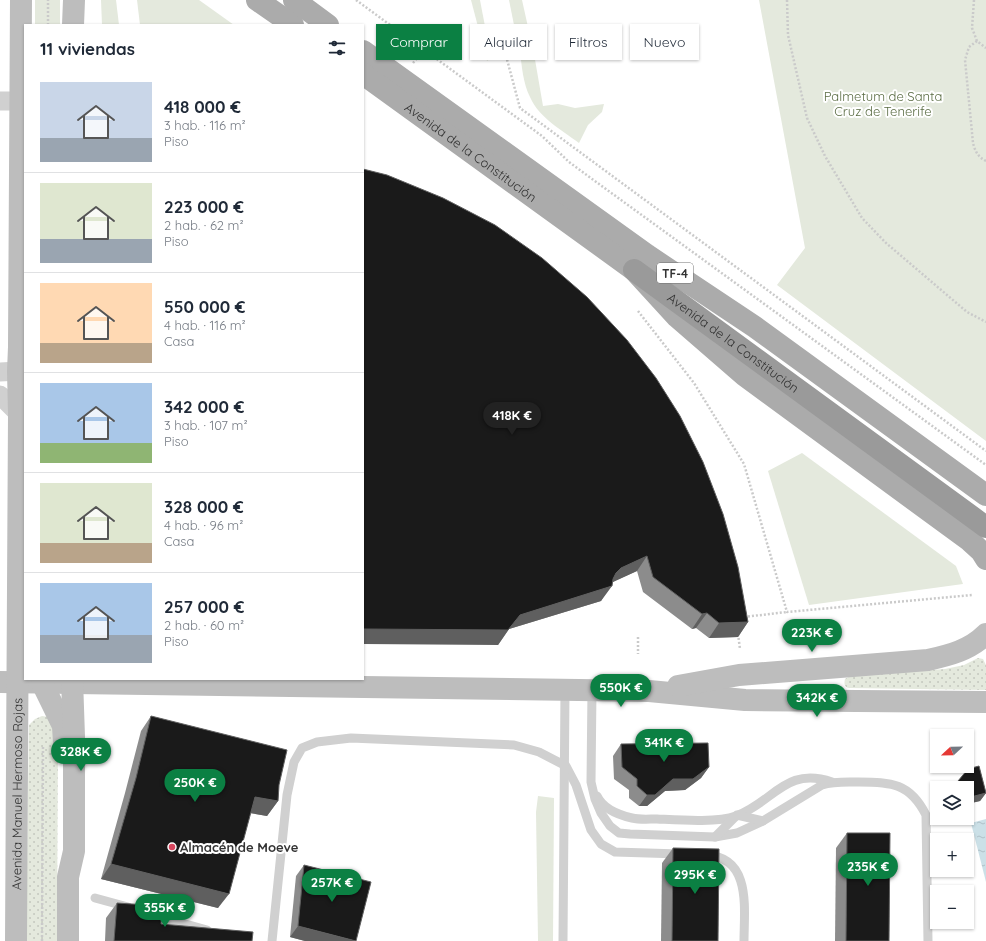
<!DOCTYPE html>
<html lang="es">
<head>
<meta charset="utf-8">
<style>
	body { margin:0; font-family:Quicksand,sans-serif; background:#f6f6f7; color:#1f2937; height:100vh; display:flex; flex-direction:column; font-size:15px; white-space:nowrap }
	* { box-sizing:border-box; margin:0 }
	p { font-size:13px; color:#747a83 }
	.icon { flex:none; width:22px; height:22px; fill:none; stroke:currentColor; stroke-width:2; stroke-linecap:round; stroke-linejoin:round }
	.map { position:relative; flex:1; overflow:hidden }
	.details { position:absolute; left:24px; top:24px; width:340px; height:656px; display:flex; flex-direction:column; background:#fff; border-radius:0px; box-shadow:0 1px 3px #0004 }
	.details>* { flex:none }
	.banner { position:absolute; left:376px; top:24px; width:380px; height:36px; display:flex; gap:8px }
	.needle { width:26px; rotate:248deg }
	.fabs { position:absolute; left:930px; top:729px; display:grid; gap:8px }
	.fabs a { display:grid; place-items:center; width:44px; height:44px; border-radius:0px; background:#fff; box-shadow:0 1px 3px #0004; font-size:20px }
	.price { position:absolute; translate:-50% -34px; padding:0 9px; border-radius:14px; background:#0b8043; color:#fff; font-size:13px; line-height:26px; filter:drop-shadow(0 1px 2px #0008) }
	.price::after { content:''; position:absolute; left:50%; top:24px; width:12px; height:9px; margin-left:-6px; background:inherit; clip-path:polygon(0 0,100% 0,50% 100%) }
	.price.on { background:#222; color:#fff }
	ul { padding:0; list-style:none }
	li { display:flex; align-items:center; gap:12px; height:100px; padding:0 16px }
	li+li { border-top:1px solid #e0e1e3 }
	li span { display:grid; place-items:center; flex:none; width:112px; height:80px; border-radius:0px; color:#555 }
	li>.icon { margin-inline-start:auto }
	span .icon { width:48px; height:48px; fill:#fffc; stroke-width:1 }
	li b { font-size:17px }
	h2 { display:flex; justify-content:space-between; align-items:center; height:48px; padding:0 16px; font-size:17px }
	.pill { padding:0 14px; border-radius:0px; background:#fff; box-shadow:0 1px 3px #0004; font-size:14px; line-height:36px }
	.pill.on { background:#0b8043; color:#fff }
	.map>svg:first-child { display:block }
	.grass { fill:url(#grass-dots) }
	.green { fill:#e4e9dd }
	.water { fill:url(#water-ripples) }
	.lines { fill:none; stroke-linecap:round; stroke-linejoin:round }
	.path { stroke:#cacaca; stroke-width:2.5; stroke-dasharray:2 2; stroke-linecap:butt }
	.lane { stroke:#d0d0d0; stroke-width:9 }
	.street { stroke:#d0d0d0; stroke-width:19 }
	.secondary { stroke:#bdbdbd; stroke-width:22 }
	.primary { stroke:#ababab; stroke-width:22 }
	.highway { stroke:#9a9a9a; stroke-width:22 }
	.wall { fill:#8c8c8c }
	.shaded-wall { fill:#5f5f5f }
	.building { fill:#1a1a1a; stroke:#5f5f5f }
	.poi-dot { fill:#d8465e; stroke:#fff; stroke-width:1.5 }
	.labels { text-anchor:middle; dominant-baseline:central; stroke-width:4; stroke-linejoin:round; paint-order:stroke }
	.shield { fill:#fff; stroke:#707070; stroke-width:1 }
	.shield-label { font-size:12px; font-weight:bold; fill:#333 }
	.park-label { font-size:13px; fill:#5a6c43; stroke:#fff }
	.street-label { font-size:13px; fill:#333; stroke:#fff }
	.poi-label { font-size:13px; font-weight:bold; fill:#333; stroke:#fff; text-anchor:start }
</style>
</head>
<body>
<div class="map">
<svg width="986" height="941" viewBox="0 0 986 941">
	<defs>
		<pattern id="grass-dots" width="8" height="8" patternUnits="userSpaceOnUse"><rect width="8" height="8" fill="#e4e9dd"/><path d="M2 2h.1M6 6h.1" fill="none" stroke="#c4c8be" stroke-width="1.8" stroke-linecap="round"/></pattern>
		<pattern id="water-ripples" width="26" height="14" patternUnits="userSpaceOnUse"><rect width="26" height="14" fill="#cbe0e7"/><path d="M2 4q2-2 4 0t4 0M15 11q2-2 4 0t4 0" fill="none" stroke="#afc1c7"/></pattern>
	</defs>
	<rect width="100%" height="100%" fill="#fff"/>
	<g class="grass">
		<path d="M978 658 983 659 986 665V690L849 688C844 687 844 683 845 679L850 676 945 669 964 665Z"/>
		<path d="M42 716 49 717 58 731 57 941H26L29 725 35 719Z"/>
	</g>
	<g class="green">
		<rect x="35" y="0" width="25" height="25"/>
		<path d="M101 0H116L119 25H102Z"/>
		<path d="M137 0H199L234 25H140Z"/>
		<path d="M471 0H480L491 58 487 61Z"/>
		<path d="M509 0H522L528 27 515 30Z"/>
		<path d="M759 0H986V441L777 285 805 248Z"/>
		<path d="M533 48 543 106 558 104 575 108 604 104 602 112 588 125 579 143C562 130 539 118 530 97 523 83 522 67 520 52Z"/>
		<path d="M802 453 956 566 963 584 809 605 768 471Z"/>
		<path d="M538 796 554 798 553 941H538L536 812Z"/>
	</g>
	<path class="water" d="M986 819V882L971 823Z"/>
	<g class="lines">
		<g class="path">
			<path d="M356 0 542 136 569 162 588 176 986 465"/>
			<path d="M787 0 788 35 807 118 825 156 862 218 886 243 967 312 986 322"/>
			<path d="M974 0 972 28 977 41 986 48"/>
			<path d="M48 25V0"/>
			<path d="M977 41 969 47 965 60 973 143C975 151 978 157 986 161"/>
			<path d="M505 52 520 108 986 451"/>
			<path d="M413 63 424 50"/>
			<path d="M638 311 694 383 744 464 787 612 972 595"/>
			<path d="M744 617 787 612"/>
			<path d="M738 634 740 649"/>
			<path d="M638 637V654"/>
			<path d="M42 941 43 747"/>
		</g>
		<g class="lane">
			<path d="M592 690 591 782 595 799 601 813 610 826 619 833 630 834 715 837 737 833 763 821 822 785C834 781 846 782 859 782 891 782 910 783 926 815L928 941"/>
			<path d="M597 796C603 809 619 815 632 818 640 820 649 819 657 819 678 820 717 823 736 816 774 802 785 766 832 782"/>
			<path d="M715 837 737 815 763 821"/>
			<path d="M706 855C752 857 744 909 744 941"/>
			<path d="M95 898 128 907"/>
			<path d="M150 914 207 930"/>
			<path d="M272 941 287 795 294 762 302 748 317 742 351 738 514 745 539 752 566 766 576 785 591 830 601 844 615 852 680 854"/>
			<path d="M563 941 565 690"/>
		</g>
		<g class="street">
			<path d="M0 101H20"/>
			<path d="M0 372 18 371 25 368"/>
			<path d="M0 395 19 414"/>
		</g>
		<g class="secondary">
			<path d="M73 25 74 0"/>
			<path d="M0 682 649 691 745 700 986 702"/>
			<path d="M42 683 63 726 64 743"/>
			<path d="M678 686 739 675 928 660C950 655 970 650 986 634"/>
			<path id="s1" d="M16 941 19 414 18 371 19 347 21 0"/>
			<path d="M68 941V877L74 851V737L72 679"/>
		</g>
		<g class="primary">
			<path d="M257 0 293 25"/>
			<path d="M294 0 328 25"/>
			<path d="M363 51 647 255 755 327 986 495"/>
			<path id="s2" d="M363 74 634 270 677 317 745 376 970 541 981 551 986 559"/>
		</g>
		<path class="highway" id="s3" d="M634 270 986 527"/>
	</g>
	<g class="wall">
		<path d="M363 169 748 622 738 637 709 638 696 628 692 629 643 592 637 571 612 582 601 601 509 629 498 645Z"/>
		<path d="M151 716 279 785 278 801 267 816 250 813 218 908 101 879 125 793 141 731Z"/>
		<path d="M621 744 709 767 701 778 685 790 665 791 647 806H639L629 798V790L614 779 613 756Z"/>
		<path d="M979 766 986 793 980 801 967 804V788H952L958 781 968 769Z"/>
		<path d="M847 833 889 941H835L836 848Z"/>
		<path d="M673 848 718 941H661L662 863Z"/>
		<path d="M304 865 305 941 290 937 296 876Z"/>
		<path d="M117 903 161 924 252 941H105L106 918Z"/>
	</g>
	<g class="shaded-wall">
		<path d="M647 556 637 571 611 583 616 573 621 568Z"/>
		<path d="M612 586 601 601 509 629 498 645 363 644V629L520 615Z"/>
		<path d="M707 613 696 628 692 629 702 614Z"/>
		<path d="M748 622 738 637 709 638 719 623Z"/>
		<path d="M709 767 701 778 685 790 665 791 647 806H639L647 795 673 779Z"/>
		<path d="M986 793 980 801 967 804V798Z"/>
		<path d="M255 797 278 801 267 816 244 812Z"/>
		<path d="M111 864 229 894 218 908 101 879Z"/>
		<path d="M298 926 356 941H305L290 937Z"/>
	</g>
	<g class="building">
		<path d="M363 169 387 175 443 198 495 225 542 258 587 297 627 340 656 378 680 416 703 462 723 514 738 567 748 622 719 623 707 613 702 614 653 577 647 556 621 568 616 573 613 579 612 586 520 615 508 630 363 629Z"/>
		<path d="M151 716 287 750 279 785 278 801 255 797 229 894 111 864 136 778Z"/>
		<path d="M708 743 709 767 693 779H673L655 795H647L637 786V779L622 767 621 744Z"/>
		<path d="M979 766 986 793 967 798V788H959L958 781 968 769Z"/>
		<path d="M847 833H890L889 941H846Z"/>
		<path d="M673 848 719 849 718 941H672Z"/>
		<path d="M304 865 371 882 356 941 298 926Z"/>
		<path d="M117 903 162 906 161 924 253 932 252 941H114Z"/>
	</g>
	<circle class="poi-dot" cx="172" cy="847" r="4"/>
	<g class="labels">
		<rect class="shield" x="657" y="263" width="36" height="20" rx="3"/>
		<g class="shield-label">
			<text x="675" y="273">TF-4</text>
		</g>
		<g class="park-label">
			<text x="883" y="96">Palmetum de Santa<tspan x="883" dy="15">Cruz de Tenerife</tspan></text>
		</g>
		<g class="street-label">
			<text stroke="none"><textPath href="#s2" startOffset="133">Avenida de la Constitución</textPath></text>
			<text stroke="none"><textPath href="#s3" startOffset="123">Avenida de la Constitución</textPath></text>
			<text stroke="none"><textPath href="#s1" startOffset="147">Avenida Manuel Hermoso Rojas</textPath></text>
		</g>
		<g class="poi-label">
			<text x="180" y="847">Almacén de Moeve</text>
		</g>
	</g>
</svg>
<div class="fabs">
<a><svg class="needle" viewBox="-14 -14 28 28"><path d="M0-13l5 13h-10z" fill="#e53935"/><path d="M0 13l5-13h-10z" fill="#747a83"/></svg></a>
<a><svg class="icon" aria-label="layers" viewBox="0 0 24 24"><path d="M12 4l9 5-9 5-9-5zM3 14l9 5 9-5"/></svg></a>
<a>+</a>
<a>−</a>
</div>
<b class="price on" style="left:512px;top:436px">418K €</b>
<b class="price" style="left:812px;top:653px">223K €</b>
<b class="price" style="left:621px;top:708px">550K €</b>
<b class="price" style="left:817px;top:718px">342K €</b>
<b class="price" style="left:664px;top:763px">341K €</b>
<b class="price" style="left:81px;top:772px">328K €</b>
<b class="price" style="left:195px;top:803px">250K €</b>
<b class="price" style="left:868px;top:887px">235K €</b>
<b class="price" style="left:695px;top:895px">295K €</b>
<b class="price" style="left:332px;top:903px">257K €</b>
<b class="price" style="left:165px;top:928px">355K €</b>
<div class="banner">
<a class="pill on">Comprar</a>
<a class="pill">Alquilar</a>
<a class="pill">Filtros</a>
<a class="pill">Nuevo</a>
</div>
<section class="details">
<h2>11 viviendas<svg class="icon" aria-label="filters" viewBox="0 0 24 24"><path d="M4 7h16M4 17h16"/><circle cx="9" cy="7" r="2"/><circle cx="15" cy="17" r="2"/></svg></h2>
<ul>
<li><span style="background:linear-gradient(#c9d6e8 70%,#9aa5b1 0)"><svg class="icon" aria-label="home" viewBox="0 0 24 24"><path d="M3 11l9-7 9 7M6 9v11h12V9"/></svg></span><div><b>418 000 €</b><p>3 hab. · 116 m²</p><p>Piso</p></div></li>
<li><span style="background:linear-gradient(#dfe7d0 70%,#9aa5b1 0)"><svg class="icon" aria-label="home" viewBox="0 0 24 24"><path d="M3 11l9-7 9 7M6 9v11h12V9"/></svg></span><div><b>223 000 €</b><p>2 hab. · 62 m²</p><p>Piso</p></div></li>
<li><span style="background:linear-gradient(#ffd9b3 75%,#b9a48a 0)"><svg class="icon" aria-label="home" viewBox="0 0 24 24"><path d="M3 11l9-7 9 7M6 9v11h12V9"/></svg></span><div><b>550 000 €</b><p>4 hab. · 116 m²</p><p>Casa</p></div></li>
<li><span style="background:linear-gradient(#a9c7e8 75%,#8fb573 0)"><svg class="icon" aria-label="home" viewBox="0 0 24 24"><path d="M3 11l9-7 9 7M6 9v11h12V9"/></svg></span><div><b>342 000 €</b><p>3 hab. · 107 m²</p><p>Piso</p></div></li>
<li><span style="background:linear-gradient(#dfe7d0 75%,#b9a48a 0)"><svg class="icon" aria-label="home" viewBox="0 0 24 24"><path d="M3 11l9-7 9 7M6 9v11h12V9"/></svg></span><div><b>328 000 €</b><p>4 hab. · 96 m²</p><p>Casa</p></div></li>
<li><span style="background:linear-gradient(#a9c7e8 65%,#9aa5b1 0)"><svg class="icon" aria-label="home" viewBox="0 0 24 24"><path d="M3 11l9-7 9 7M6 9v11h12V9"/></svg></span><div><b>257 000 €</b><p>2 hab. · 60 m²</p><p>Piso</p></div></li>
</ul>
</section>
</div>
</body>
</html>
